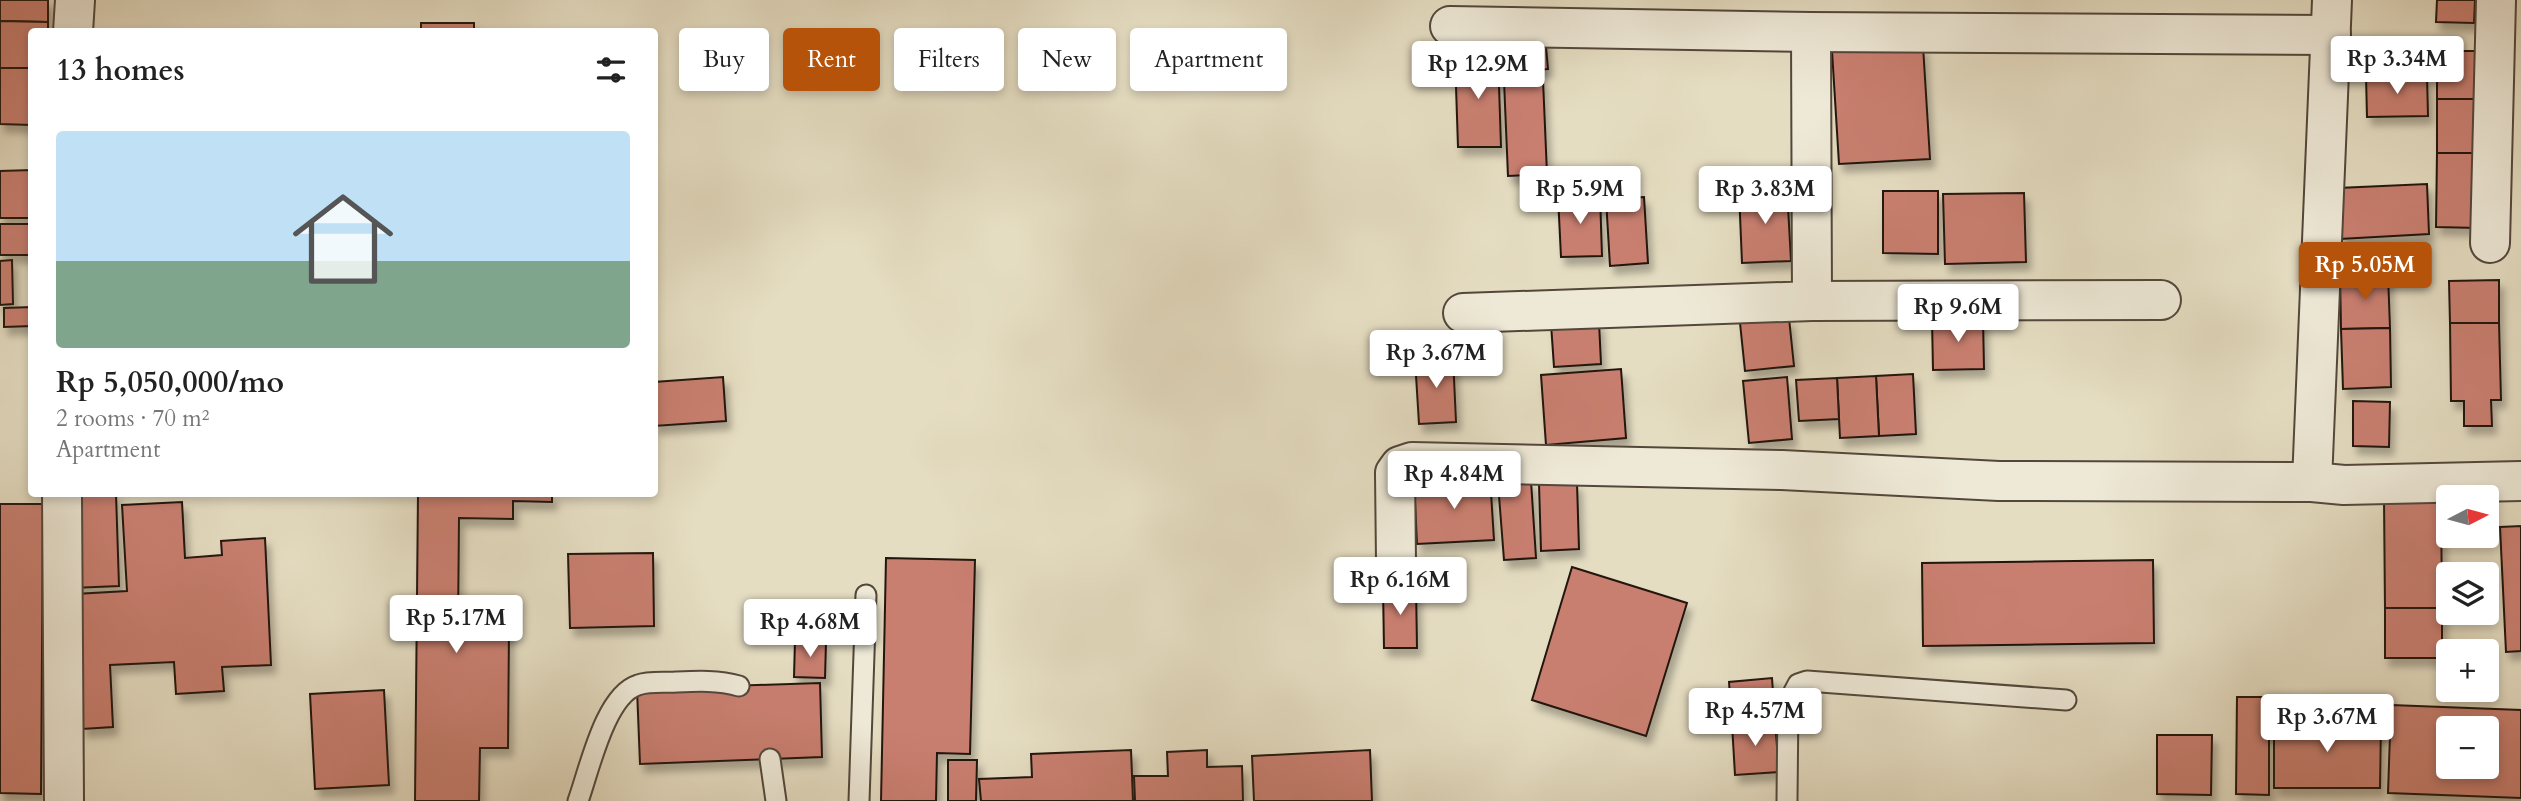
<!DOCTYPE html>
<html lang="en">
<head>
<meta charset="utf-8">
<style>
	body { margin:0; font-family:Cardo,serif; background:#f2f2f2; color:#222; height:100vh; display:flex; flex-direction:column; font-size:26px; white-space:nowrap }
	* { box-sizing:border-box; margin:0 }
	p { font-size:23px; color:#767676 }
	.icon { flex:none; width:38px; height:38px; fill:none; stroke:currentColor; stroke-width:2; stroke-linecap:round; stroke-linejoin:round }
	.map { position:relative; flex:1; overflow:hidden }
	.side { position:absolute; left:28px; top:28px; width:630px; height:469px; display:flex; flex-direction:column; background:#fff; border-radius:7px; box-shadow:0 4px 10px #0003 }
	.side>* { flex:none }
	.banner { position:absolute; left:679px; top:28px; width:665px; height:63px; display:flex; gap:14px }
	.needle { width:46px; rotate:84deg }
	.tools { position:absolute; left:2436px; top:485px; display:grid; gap:14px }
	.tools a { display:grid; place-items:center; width:63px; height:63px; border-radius:7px; background:#fff; box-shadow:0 4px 10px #0003; font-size:35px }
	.price { position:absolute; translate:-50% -60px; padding:0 16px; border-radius:7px; background:#fff; color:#222; font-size:23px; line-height:46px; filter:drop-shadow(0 2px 4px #0008) }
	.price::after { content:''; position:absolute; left:50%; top:42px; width:21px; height:16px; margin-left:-10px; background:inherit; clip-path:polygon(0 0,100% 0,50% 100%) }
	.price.current { background:#b45309; color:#fff }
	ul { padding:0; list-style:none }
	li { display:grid; align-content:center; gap:14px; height:371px; padding:0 28px }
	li+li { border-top:2px solid #e0e0e0 }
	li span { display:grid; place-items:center; height:217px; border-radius:7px; color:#555 }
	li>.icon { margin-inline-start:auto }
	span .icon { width:126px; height:126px; fill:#fffc; stroke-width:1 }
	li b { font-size:30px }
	h2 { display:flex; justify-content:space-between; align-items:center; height:84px; padding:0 28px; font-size:30px }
	.tag { padding:0 24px; border-radius:7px; background:#fff; box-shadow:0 4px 10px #0003; font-size:24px; line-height:63px }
	.tag.current { background:#b45309; color:#fff }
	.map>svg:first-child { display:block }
	.building { fill:#c97f70; stroke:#22150f; stroke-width:2; fill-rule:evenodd; filter:url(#shadow) }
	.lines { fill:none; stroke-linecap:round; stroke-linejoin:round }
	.service-casing { stroke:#53473c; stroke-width:23 }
	.minor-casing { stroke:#53473c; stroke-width:42 }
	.service { stroke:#eee9d7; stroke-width:19 }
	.minor { stroke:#eee9d7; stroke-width:38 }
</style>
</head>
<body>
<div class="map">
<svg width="2521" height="801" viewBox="0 0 2521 801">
	<defs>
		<filter id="shadow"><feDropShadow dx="4.5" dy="8" stdDeviation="3.5" flood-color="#0004"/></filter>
	</defs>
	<rect width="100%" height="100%" fill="#e5ddc2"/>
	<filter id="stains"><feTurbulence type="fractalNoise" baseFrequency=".00286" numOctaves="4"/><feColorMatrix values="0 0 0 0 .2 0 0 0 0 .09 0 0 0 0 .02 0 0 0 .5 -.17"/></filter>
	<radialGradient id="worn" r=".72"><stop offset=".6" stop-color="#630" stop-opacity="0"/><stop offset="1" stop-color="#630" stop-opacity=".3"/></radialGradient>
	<g class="building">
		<path d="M0 0H48V22L0 21Z"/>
		<path d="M2437 0H2475L2474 23 2436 22Z"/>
		<path d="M0 21 48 22V32H32V68H0Z"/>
		<rect x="421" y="23" width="53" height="9"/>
		<path d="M1545 36 1548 69 1514 71 1511 39Z"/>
		<path d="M1923 46 1930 159 1839 164 1832 51Z"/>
		<rect x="2437" y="51" width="41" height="48"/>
		<path d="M1498 55 1501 147H1458L1455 56Z"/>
		<path d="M0 68H32V125L0 124Z"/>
		<path d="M2366 76H2427L2428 116 2367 117Z"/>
		<path d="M1543 80 1547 174 1508 176 1504 81Z"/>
		<rect x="2437" y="99" width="41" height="54"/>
		<path d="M2437 153H2478V228L2436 227Z"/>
		<path d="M32 170V218H0V171Z"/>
		<path d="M2427 184 2429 234 2340 239 2338 188Z"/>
		<path d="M1787 188 1791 261 1742 263 1739 191Z"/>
		<path d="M1883 191H1938V254L1883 253Z"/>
		<path d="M2024 193 2026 262 1945 264 1943 194Z"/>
		<path d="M1600 195 1602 256 1561 257 1558 196Z"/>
		<path d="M1644 197 1648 263 1610 266 1606 199Z"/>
		<rect x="0" y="224" width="32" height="31"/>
		<path d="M12 260 13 304 0 305V261Z"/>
		<path d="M2388 275 2390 328 2341 329 2340 276Z"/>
		<path d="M2499 280V323H2450L2449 281Z"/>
		<path d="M32 307V326L4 327V308Z"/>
		<path d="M1789 318 1794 366 1745 371 1740 323Z"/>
		<path d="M1983 318 1984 369 1933 370 1932 319Z"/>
		<path d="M1599 322 1601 364 1554 367 1551 324Z"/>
		<path d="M2450 323H2499L2501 400H2491L2492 426H2464V401H2451Z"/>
		<path d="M2390 328 2391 387 2343 389 2341 329Z"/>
		<path d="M1453 357 1456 422 1419 424 1415 359Z"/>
		<path d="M1621 369 1626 438 1546 445 1541 375Z"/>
		<path d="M1913 374 1916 434 1879 436 1876 376Z"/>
		<path d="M1876 376 1879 436 1840 438 1837 378Z"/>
		<path d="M723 377 726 421 654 426V382Z"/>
		<path d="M1787 377 1792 439 1749 443 1743 381Z"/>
		<path d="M1837 378 1839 419 1799 421 1796 380Z"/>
		<path d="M2353 401 2390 402 2389 447 2353 446Z"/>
		<path d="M1490 477 1494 540 1417 544 1414 481Z"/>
		<path d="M1531 481 1536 558 1504 560 1498 483Z"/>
		<path d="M1577 483 1579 549 1541 551 1539 484Z"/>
		<path d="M68 494H116L119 586 72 588Z"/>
		<path d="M418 494H552V502L513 501V519L459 518 458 627H509L508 748H480L479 801H415Z"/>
		<path d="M2384 499H2441L2442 608H2385Z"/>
		<path d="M182 502 185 558 222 555 221 541 265 538 271 665 222 667 224 691 176 694 174 662 110 665 113 727 82 729 75 594 127 591 122 505Z"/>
		<path d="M0 504H43L41 794 0 793Z"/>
		<path d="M2521 526V651L2506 652 2500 527Z"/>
		<path d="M653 553 654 626 570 628 568 554Z"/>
		<path d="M886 558 975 560 970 754 937 753 936 801H881Z"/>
		<path d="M2153 560 2154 643 1923 646 1922 563Z"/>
		<path d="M1572 567 1687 603 1646 736 1532 700Z"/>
		<path d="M1383 587H1416L1417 648H1384Z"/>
		<rect x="2385" y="608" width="57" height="50"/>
		<path d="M795 640 826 642 825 678 794 677Z"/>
		<path d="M1772 678 1775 721 1732 724 1729 682Z"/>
		<path d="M820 683 822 757 640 764 637 689Z"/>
		<path d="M384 690 389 785 315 789 310 694Z"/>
		<path d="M2237 697H2269V795L2236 794Z"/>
		<path d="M2391 705 2521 710V798L2388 793ZM2448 728H2487V766H2448Z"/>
		<path d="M1775 721 1779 772 1735 775 1732 724Z"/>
		<path d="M2274 721H2381L2380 788H2274Z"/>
		<path d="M2157 735H2212L2211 795 2157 794Z"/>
		<path d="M1131 750 1133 801H981L979 779 1032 777 1031 754Z"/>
		<path d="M1207 750V767L1242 766 1243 801H1135L1134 776H1168L1167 752Z"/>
		<path d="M1370 750 1372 801H1254L1252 756Z"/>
		<path d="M948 760H977L976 801H948Z"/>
	</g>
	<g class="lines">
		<defs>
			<g id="service">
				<path d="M770 759 776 801"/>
				<path d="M578 801C589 771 605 695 638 685 649 681 664 683 676 682 698 681 718 680 739 686"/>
				<path d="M859 801 866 595"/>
				<path d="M1787 801 1788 703 1798 684 1807 681 2066 700"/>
			</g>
			<g id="minor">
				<path d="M2332 0 2312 482 2344 485 2521 481"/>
				<path d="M1450 26 1811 32 2331 35"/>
				<path d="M73 32 75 0"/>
				<path d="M2490 243 2496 0"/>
				<path d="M1812 301 2161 300"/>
				<path d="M1463 313 1812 301 1811 32"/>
				<path d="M62 494 64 801"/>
				<path d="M1396 561 1395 473 1400 466 1412 462 1782 470 1999 481 2312 482"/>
			</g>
		</defs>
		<use href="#service" class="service-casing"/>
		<use href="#minor" class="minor-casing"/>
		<use href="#service" class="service"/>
		<use href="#minor" class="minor"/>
	</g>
	<rect width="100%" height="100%" filter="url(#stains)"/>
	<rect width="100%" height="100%" fill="url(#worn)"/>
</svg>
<div class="tools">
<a><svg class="needle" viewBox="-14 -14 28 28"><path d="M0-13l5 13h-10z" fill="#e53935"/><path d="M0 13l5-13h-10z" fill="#767676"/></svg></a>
<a><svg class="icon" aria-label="layers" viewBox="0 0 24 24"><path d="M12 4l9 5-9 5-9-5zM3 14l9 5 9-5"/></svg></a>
<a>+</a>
<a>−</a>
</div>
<b class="price" style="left:2397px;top:96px">Rp 3.34M</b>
<b class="price" style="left:1478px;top:101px">Rp 12.9M</b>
<b class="price" style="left:1580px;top:226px">Rp 5.9M</b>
<b class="price" style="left:1765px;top:226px">Rp 3.83M</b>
<b class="price current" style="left:2365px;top:302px">Rp 5.05M</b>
<b class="price" style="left:1958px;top:344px">Rp 9.6M</b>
<b class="price" style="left:1436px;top:390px">Rp 3.67M</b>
<b class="price" style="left:1454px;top:511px">Rp 4.84M</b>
<b class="price" style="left:1400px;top:617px">Rp 6.16M</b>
<b class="price" style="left:456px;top:655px">Rp 5.17M</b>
<b class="price" style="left:810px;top:659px">Rp 4.68M</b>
<b class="price" style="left:1755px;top:748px">Rp 4.57M</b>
<b class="price" style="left:2327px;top:754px">Rp 3.67M</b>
<div class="banner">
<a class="tag">Buy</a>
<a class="tag current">Rent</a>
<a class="tag">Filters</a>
<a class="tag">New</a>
<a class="tag">Apartment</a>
</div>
<section class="side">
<h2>13 homes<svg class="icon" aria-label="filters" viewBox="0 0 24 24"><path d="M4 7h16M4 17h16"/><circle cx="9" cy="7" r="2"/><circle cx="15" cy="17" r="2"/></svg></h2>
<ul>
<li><span style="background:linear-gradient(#bfe0f5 60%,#7fa58c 0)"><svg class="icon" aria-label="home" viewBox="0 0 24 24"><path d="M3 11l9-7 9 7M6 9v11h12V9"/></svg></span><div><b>Rp 5,050,000/mo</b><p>2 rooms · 70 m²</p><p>Apartment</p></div></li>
</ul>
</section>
</div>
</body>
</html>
